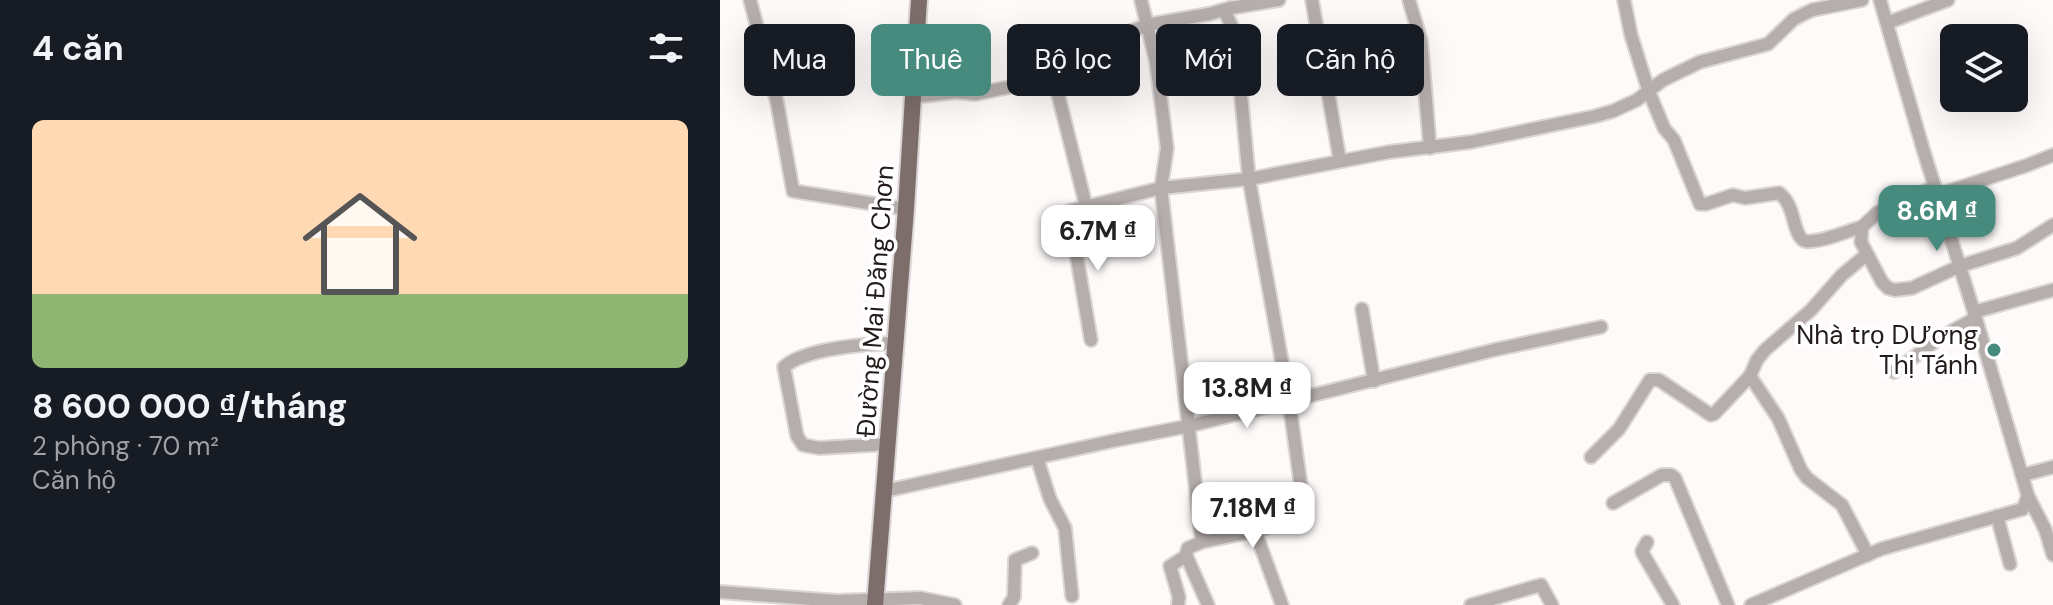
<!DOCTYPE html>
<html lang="vi">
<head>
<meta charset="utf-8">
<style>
	body { margin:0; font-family:"DM Sans",sans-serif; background:#242831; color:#f1f3f6; height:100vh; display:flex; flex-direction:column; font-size:30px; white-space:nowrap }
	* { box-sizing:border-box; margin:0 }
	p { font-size:26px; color:#9ea1a6 }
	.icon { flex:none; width:44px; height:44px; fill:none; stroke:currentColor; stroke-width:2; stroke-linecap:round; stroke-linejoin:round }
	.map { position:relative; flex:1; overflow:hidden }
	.side { display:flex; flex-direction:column; background:#171b24; width:720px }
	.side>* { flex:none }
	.hud { position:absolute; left:24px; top:24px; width:760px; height:72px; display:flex; gap:16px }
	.fabs { position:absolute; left:1220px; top:24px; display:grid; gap:16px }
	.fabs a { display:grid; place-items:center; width:88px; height:88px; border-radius:12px; background:#171b24; box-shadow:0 8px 32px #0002; font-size:40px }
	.price { position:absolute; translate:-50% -68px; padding:0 18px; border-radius:16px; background:#fff; color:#222; font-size:26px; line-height:52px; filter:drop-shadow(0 2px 4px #0008) }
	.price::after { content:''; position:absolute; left:50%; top:48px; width:24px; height:18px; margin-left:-12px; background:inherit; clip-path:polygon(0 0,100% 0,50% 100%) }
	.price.selected { background:#478a7e; color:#fff }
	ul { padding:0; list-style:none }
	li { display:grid; align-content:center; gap:16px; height:424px; padding:0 32px }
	li span { display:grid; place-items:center; height:248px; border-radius:12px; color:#555 }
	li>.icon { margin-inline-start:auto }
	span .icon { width:144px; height:144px; fill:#fffc; stroke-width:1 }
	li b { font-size:34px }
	h2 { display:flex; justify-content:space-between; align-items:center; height:96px; padding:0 32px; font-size:34px }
	.tag { padding:0 28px; border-radius:12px; background:#171b24; box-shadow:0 8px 32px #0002; font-size:28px; line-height:72px }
	.tag.selected { background:#478a7e; color:#fff }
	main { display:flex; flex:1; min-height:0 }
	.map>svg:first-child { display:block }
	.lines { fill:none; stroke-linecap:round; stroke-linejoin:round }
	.minor-casing { stroke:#dbd6d6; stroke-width:16 }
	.major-casing { stroke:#dbd6d6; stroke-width:20 }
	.minor { stroke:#b6aeac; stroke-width:12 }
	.major { stroke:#7d6e6b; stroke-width:16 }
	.poi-dot { fill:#478a7e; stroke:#fff; stroke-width:3 }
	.labels { text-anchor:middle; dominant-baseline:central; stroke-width:7; stroke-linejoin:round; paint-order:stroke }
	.street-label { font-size:26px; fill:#221b1a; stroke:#fff }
	.poi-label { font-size:26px; fill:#221b1a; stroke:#fff; text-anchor:end }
</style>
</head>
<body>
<main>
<section class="side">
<h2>4 căn<svg class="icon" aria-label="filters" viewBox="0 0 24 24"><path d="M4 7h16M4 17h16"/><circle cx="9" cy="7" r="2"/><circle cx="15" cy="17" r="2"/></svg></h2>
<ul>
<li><span style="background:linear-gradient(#ffd9b3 70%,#8fb573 0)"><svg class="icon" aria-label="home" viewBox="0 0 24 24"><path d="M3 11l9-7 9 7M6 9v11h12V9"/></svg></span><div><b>8 600 000 ₫/tháng</b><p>2 phòng · 70 m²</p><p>Căn hộ</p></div></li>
</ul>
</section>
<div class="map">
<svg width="1333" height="605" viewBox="0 0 1333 605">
	<rect width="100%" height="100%" fill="#fefafa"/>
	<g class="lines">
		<defs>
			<g id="minor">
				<path d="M30 0 57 102 73 191 186 209"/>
				<path d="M421 0 436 61 447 148 441 188 482 542"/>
				<path d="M592 0 620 161"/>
				<path d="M689 0 701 41 710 148"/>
				<path d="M904 0 911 35 929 92 944 128 954 140 980 204H986L1013 195 1025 198 1059 193C1075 205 1072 228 1081 238 1084 242 1088 242 1092 241 1109 240 1126 231 1142 227"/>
				<path d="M1160 0 1203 149 1254 312 1308 496 1325 529 1333 555"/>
				<path d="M1167 23 1228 0"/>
				<path d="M193 97 236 92 255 94 334 78"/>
				<path d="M1214 187 1157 213 1142 227 1141 242 1162 282 1168 288 1175 290 1192 288 1240 266 1297 248 1333 225"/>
				<path d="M1217 195 1308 165 1333 155"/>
				<path d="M366 206 334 78 333 57 354 39 401 35 427 25 489 14 510 8 559 0"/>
				<path d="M1146 255 1122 275 1091 310 1045 350 1037 360 1030 376 1058 418 1081 470 1087 478 1122 505 1148 555"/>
				<path d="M642 309 654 381"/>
				<path d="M1254 312 1333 290"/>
				<path d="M371 340 349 211 441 188 529 179 669 152 751 142 876 116 893 111 917 100 943 80 980 62 1048 44 1074 19 1092 10 1142 0"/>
				<path d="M1174 372 1221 337 1256 318"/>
				<path d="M168 444 99 448 83 445 77 436 64 367C85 348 147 344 176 343"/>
				<path d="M871 457 899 429 930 380H939L991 415 994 414 1030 376"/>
				<path d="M317 458 330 499 345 528 352 596"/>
				<path d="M1303 475 1333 467"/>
				<path d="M165 491 397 440 469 426 778 349 881 327"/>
				<path d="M893 503 942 475H951L955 478 1008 605"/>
				<path d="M1277 516 1290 564"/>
				<path d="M535 531 562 605"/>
				<path d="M927 542 922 551 923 554 953 605"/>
				<path d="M0 592 117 601 200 598 235 605"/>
				<path d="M289 605 294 597 295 560 312 553"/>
				<path d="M458 605 459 597 450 566 466 556"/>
				<path d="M488 605 466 555 468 548 482 542 535 531 585 515 569 401 529 179 515 33 504 10"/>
				<path d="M751 605 821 585 832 605"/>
				<path d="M1031 605 1161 549 1303 509 1308 496"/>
			</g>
			<path id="major" d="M155 605 186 209 199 0"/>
		</defs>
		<use href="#minor" class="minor-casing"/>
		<use href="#major" class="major-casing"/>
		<use href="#minor" class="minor"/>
		<use href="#major" class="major"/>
	</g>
	<circle class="poi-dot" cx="1274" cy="350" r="8"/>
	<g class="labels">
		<g class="street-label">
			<text transform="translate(155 301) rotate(-86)">Đường Mai Đăng Chơn</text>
		</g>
		<g class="poi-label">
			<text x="1258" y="335">Nhà trọ DƯơng<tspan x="1258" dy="30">Thị Tánh</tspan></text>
		</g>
	</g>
</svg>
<div class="fabs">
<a><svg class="icon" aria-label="layers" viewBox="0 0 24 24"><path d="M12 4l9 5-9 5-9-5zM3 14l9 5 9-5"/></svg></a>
</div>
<b class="price selected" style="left:1217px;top:253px">8.6M ₫</b>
<b class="price" style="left:378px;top:273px">6.7M ₫</b>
<b class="price" style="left:527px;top:430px">13.8M ₫</b>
<b class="price" style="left:533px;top:550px">7.18M ₫</b>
<div class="hud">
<a class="tag">Mua</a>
<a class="tag selected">Thuê</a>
<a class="tag">Bộ lọc</a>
<a class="tag">Mới</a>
<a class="tag">Căn hộ</a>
</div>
</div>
</main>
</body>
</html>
